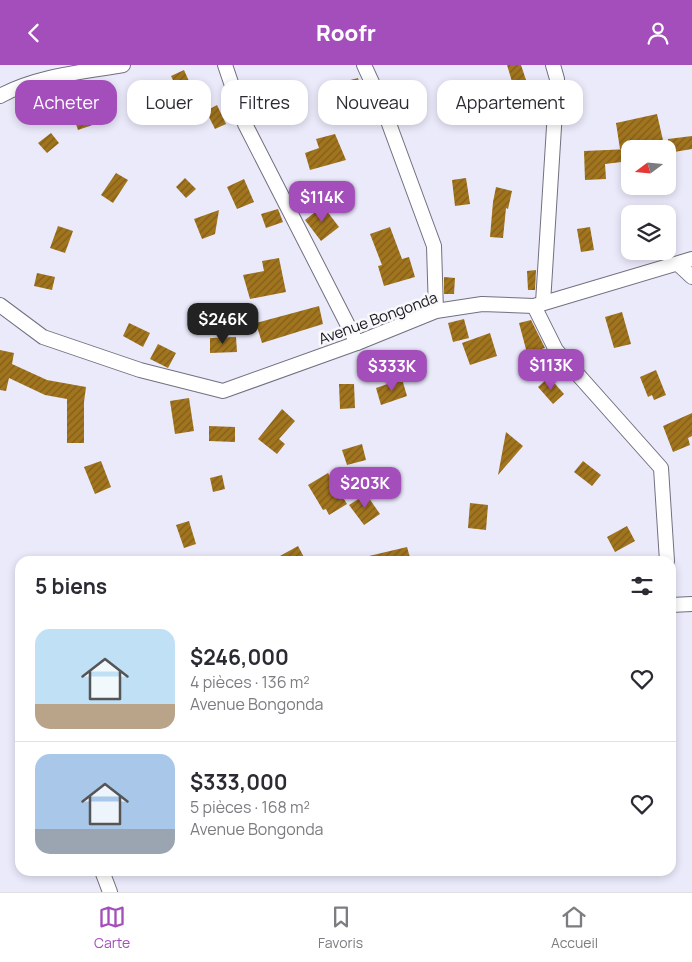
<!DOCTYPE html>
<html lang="fr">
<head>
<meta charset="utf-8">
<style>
	body { margin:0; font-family:Manrope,sans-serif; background:#f2f2f3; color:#2b2b33; height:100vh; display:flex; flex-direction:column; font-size:19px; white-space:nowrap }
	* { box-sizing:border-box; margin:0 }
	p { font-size:16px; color:#7c7c81 }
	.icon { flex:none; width:28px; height:28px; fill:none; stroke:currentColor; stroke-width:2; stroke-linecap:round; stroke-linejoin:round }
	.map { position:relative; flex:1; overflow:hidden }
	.side { position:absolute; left:15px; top:491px; width:661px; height:320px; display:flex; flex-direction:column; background:#fff; border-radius:15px; box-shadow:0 2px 8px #0003 }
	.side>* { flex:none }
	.top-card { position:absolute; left:15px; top:15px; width:662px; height:45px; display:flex; gap:10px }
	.needle { width:32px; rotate:254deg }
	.tools { position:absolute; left:621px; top:75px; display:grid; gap:10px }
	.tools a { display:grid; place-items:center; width:55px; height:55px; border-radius:10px; background:#fff; box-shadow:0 2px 8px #0003; font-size:25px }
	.price { position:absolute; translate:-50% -42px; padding:0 11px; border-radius:10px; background:#a44ebb; color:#fff; font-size:16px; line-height:32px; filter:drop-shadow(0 1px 2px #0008) }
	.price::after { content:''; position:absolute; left:50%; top:30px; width:15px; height:11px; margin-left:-8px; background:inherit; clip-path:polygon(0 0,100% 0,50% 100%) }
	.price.current { background:#222; color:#fff }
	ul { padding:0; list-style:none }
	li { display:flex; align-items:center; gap:15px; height:125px; padding:0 20px }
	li+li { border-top:1px solid #e1e1e2 }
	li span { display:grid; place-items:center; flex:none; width:140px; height:100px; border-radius:15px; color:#555 }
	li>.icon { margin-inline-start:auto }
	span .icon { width:60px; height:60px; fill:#fffc; stroke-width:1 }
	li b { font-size:21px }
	h2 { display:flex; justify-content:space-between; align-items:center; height:60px; padding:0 20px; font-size:21px }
	.pill { padding:0 18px; border-radius:15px; background:#fff; box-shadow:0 2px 8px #0003; font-size:18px; line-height:45px }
	.pill.current { background:#a44ebb; color:#fff }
	header { display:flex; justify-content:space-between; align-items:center; height:65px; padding:0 20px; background:#a44ebb; color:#fff; font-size:22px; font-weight:800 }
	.menu { display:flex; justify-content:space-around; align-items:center; height:70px; border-top:1px solid #e1e1e2; background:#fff; font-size:14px; color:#7c7c81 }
	.menu a { display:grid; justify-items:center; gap:2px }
	.menu .current { color:#a44ebb }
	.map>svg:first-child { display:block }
	.building { fill:url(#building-hatch) }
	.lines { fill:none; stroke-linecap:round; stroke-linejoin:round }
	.street-casing { stroke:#71707f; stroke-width:16 }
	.street { stroke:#fff; stroke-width:14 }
	.labels { text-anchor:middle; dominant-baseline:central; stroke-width:5; stroke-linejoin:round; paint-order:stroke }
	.street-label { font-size:15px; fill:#17161c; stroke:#f9f9fc }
</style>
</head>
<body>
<header><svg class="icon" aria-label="back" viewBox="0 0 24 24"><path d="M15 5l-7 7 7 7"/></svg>Roofr<svg class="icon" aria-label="person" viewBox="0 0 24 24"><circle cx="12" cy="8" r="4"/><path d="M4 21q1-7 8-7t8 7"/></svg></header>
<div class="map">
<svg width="692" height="827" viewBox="0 0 692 827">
	<defs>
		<pattern id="building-hatch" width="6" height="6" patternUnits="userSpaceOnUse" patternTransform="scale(1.25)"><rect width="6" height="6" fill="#a1741e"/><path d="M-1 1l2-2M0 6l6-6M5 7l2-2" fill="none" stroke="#825e1a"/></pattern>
	</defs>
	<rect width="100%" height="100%" fill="#ebeafb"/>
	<g class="building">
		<path d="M507 0H521L526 15 513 20Z"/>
		<path d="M184 5 196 32 184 38 171 11Z"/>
		<path d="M358 13 362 28 344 33 339 18Z"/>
		<path d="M100 32 107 55 78 65 70 42Z"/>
		<path d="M217 40 226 59 215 64 206 46Z"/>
		<path d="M657 49 665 84H620L616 58Z"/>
		<path d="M51 68 59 78 47 88 38 78Z"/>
		<path d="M335 69 346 95 310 105 305 88 319 83 316 74Z"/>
		<path d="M692 71V84L668 88V74Z"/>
		<path d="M630 84V96L605 99 606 114 585 115 584 86Z"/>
		<path d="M116 108 128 115 113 138 101 130Z"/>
		<path d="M185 113 196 124 186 133 176 122Z"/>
		<path d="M466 113 470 139 455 141 452 115Z"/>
		<path d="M244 114 254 137 237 144 227 122Z"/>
		<path d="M496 122 512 126 508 144 506 143 503 173 490 172 493 137Z"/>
		<path d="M323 141 339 162 321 176 305 155Z"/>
		<path d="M278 144 283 157 266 163 261 149Z"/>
		<path d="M219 145 215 169 202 174 194 154Z"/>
		<path d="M58 161 73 166 65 188 50 183Z"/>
		<path d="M390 162 402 194 409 192 415 212 384 221 378 201 382 200 370 169Z"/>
		<path d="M590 162 594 185 581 187 577 164Z"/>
		<path d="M279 193 286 227 250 234 243 210 264 206 262 196Z"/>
		<path d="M536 205 535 225H528L527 206Z"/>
		<path d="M37 208 55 212 52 225 34 221Z"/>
		<path d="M444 212 455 213 454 229H444Z"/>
		<path d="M319 241 323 259 262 278 256 258Z"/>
		<path d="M622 247 631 279 614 283 605 252Z"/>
		<path d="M464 254 469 273 453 277 448 258Z"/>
		<path d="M531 255 545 283 527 288 519 258Z"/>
		<path d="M129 258 150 268 143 282 123 271Z"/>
		<path d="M490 268 497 291 470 300 462 278Z"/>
		<path d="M236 272 237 287 210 288V273Z"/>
		<path d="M158 279 176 288 168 303 150 294Z"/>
		<path d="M0 285 14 288 12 299 47 315 86 322 84 337V378H67V334L45 330 9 313 6 326 0 325Z"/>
		<path d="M656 305 666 330 654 335 652 330 648 332 640 312Z"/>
		<path d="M549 312 564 329 553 339 538 322Z"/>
		<path d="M402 314 407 331 381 340 376 323Z"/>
		<path d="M339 319H354L355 343 340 344Z"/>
		<path d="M189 333 194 366 175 369 170 336Z"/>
		<path d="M282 344 295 356 279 374 285 379 277 389 258 374Z"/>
		<path d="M692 348V371L688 373 690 380 673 387 663 361Z"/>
		<path d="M209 361 235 362V377L209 376Z"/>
		<path d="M506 367 523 381 498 410Z"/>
		<path d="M362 379 366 395 347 400 342 385Z"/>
		<path d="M101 396 111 422 95 429 84 402Z"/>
		<path d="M583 396 601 410 592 421 574 407Z"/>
		<path d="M328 408 347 439 329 450 326 444 323 445 308 420Z"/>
		<path d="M222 410 225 424 213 427 210 413Z"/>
		<path d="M366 429 380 449 364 460 349 440Z"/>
		<path d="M470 438 488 440 486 465 468 463Z"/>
		<path d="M189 456 196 479 184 483 176 460Z"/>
		<path d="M627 461 635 476 615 487 607 472Z"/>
		<path d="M298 481 306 496H271Z"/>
		<path d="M407 482 411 496H369V491Z"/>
	</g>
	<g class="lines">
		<defs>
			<g id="street">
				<path d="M225 0 245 59 357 278"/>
				<path d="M364 0 381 37 434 181 436 246"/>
				<path d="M0 31C37 11 82 7 123 0"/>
				<path d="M678 199 692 212"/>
				<path d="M543 238 557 14 553 0"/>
				<path d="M0 240 43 272 140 305 223 326 357 278 436 246 482 239 534 241 692 194"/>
				<path d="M534 241 556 285 661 403 667 496"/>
				<path d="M671 540 692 539"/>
				<path d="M102 806 110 827"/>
			</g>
		</defs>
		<use href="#street" class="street-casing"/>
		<use href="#street" class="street"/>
	</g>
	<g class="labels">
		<g class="street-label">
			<text transform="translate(378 253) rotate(-20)">Avenue Bongonda</text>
		</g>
	</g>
</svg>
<div class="tools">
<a><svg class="needle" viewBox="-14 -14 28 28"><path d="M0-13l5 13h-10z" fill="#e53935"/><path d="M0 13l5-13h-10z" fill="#7c7c81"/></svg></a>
<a><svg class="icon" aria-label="layers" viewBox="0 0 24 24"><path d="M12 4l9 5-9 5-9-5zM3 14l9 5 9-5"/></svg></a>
</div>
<b class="price" style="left:322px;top:158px">$114K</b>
<b class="price current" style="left:223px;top:280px">$246K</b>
<b class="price" style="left:551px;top:326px">$113K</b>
<b class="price" style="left:392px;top:327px">$333K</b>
<b class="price" style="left:365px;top:444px">$203K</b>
<div class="top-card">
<a class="pill current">Acheter</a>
<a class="pill">Louer</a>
<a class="pill">Filtres</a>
<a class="pill">Nouveau</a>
<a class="pill">Appartement</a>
</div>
<section class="side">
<h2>5 biens<svg class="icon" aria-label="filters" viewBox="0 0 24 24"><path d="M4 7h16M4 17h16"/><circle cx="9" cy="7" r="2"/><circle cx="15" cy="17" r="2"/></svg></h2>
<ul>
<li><span style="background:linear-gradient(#bfe0f5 75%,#b9a48a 0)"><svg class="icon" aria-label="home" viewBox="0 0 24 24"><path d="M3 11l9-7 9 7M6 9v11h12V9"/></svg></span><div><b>$246,000</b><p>4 pièces · 136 m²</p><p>Avenue Bongonda</p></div><svg class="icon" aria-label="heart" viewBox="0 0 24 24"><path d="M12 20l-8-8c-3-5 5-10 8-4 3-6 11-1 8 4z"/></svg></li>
<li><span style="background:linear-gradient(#a9c7e8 75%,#9aa5b1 0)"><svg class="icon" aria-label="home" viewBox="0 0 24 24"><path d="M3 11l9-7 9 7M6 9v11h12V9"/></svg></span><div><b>$333,000</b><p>5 pièces · 168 m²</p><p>Avenue Bongonda</p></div><svg class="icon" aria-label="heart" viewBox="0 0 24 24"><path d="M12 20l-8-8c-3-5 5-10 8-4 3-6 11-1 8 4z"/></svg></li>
</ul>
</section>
</div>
<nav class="menu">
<a class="current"><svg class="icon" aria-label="map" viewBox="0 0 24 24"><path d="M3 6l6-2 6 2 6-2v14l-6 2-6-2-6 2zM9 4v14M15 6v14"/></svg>Carte</a>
<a><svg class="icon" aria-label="saved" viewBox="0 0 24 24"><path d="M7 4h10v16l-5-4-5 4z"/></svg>Favoris</a>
<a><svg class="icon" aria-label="home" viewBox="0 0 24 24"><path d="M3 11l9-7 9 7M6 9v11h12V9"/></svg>Accueil</a>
</nav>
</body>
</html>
